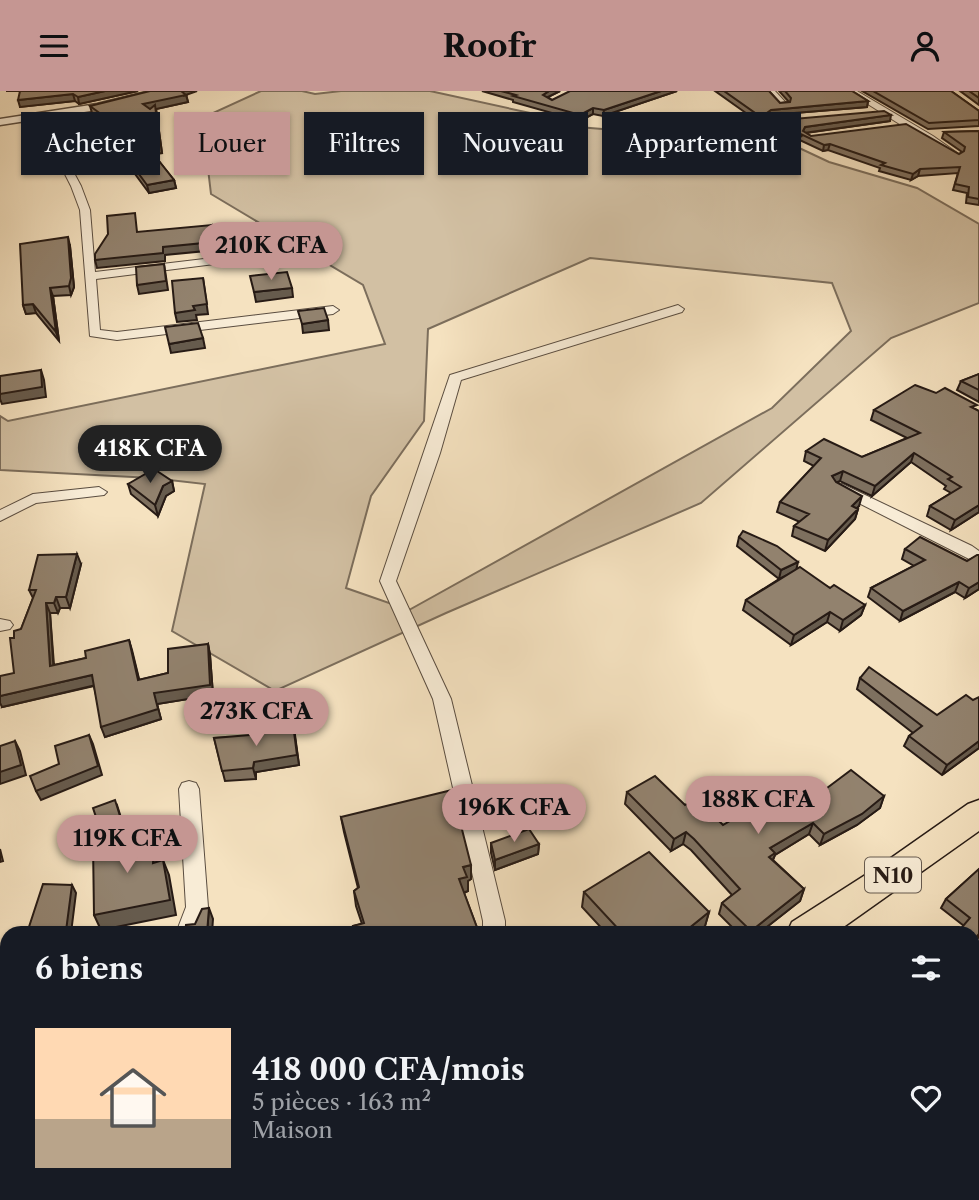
<!DOCTYPE html>
<html lang="fr">
<head>
<meta charset="utf-8">
<style>
	body { margin:0; font-family:"Libre Caslon Text",serif; background:#242831; color:#f1f3f6; height:100vh; display:flex; flex-direction:column; font-size:26px; white-space:nowrap }
	* { box-sizing:border-box; margin:0 }
	p { font-size:23px; color:#9ea1a6 }
	.icon { flex:none; width:38px; height:38px; fill:none; stroke:currentColor; stroke-width:2; stroke-linecap:round; stroke-linejoin:round }
	.map { position:relative; flex:1; overflow:hidden }
	.sheet { position:absolute; left:0px; top:835px; width:980px; height:275px; display:flex; flex-direction:column; background:#171b24; border-radius:21px 21px 0 0; box-shadow:0 2px 5px #0004 }
	.sheet>* { flex:none }
	.hud { position:absolute; left:21px; top:21px; width:938px; height:63px; display:flex; gap:14px }
	.price { position:absolute; translate:-50% -60px; padding:0 16px; border-radius:24px; background:#c59692; color:#111; font-size:23px; line-height:46px; filter:drop-shadow(0 2px 4px #0008) }
	.price::after { content:''; position:absolute; left:50%; top:42px; width:21px; height:16px; margin-left:-10px; background:inherit; clip-path:polygon(0 0,100% 0,50% 100%) }
	.price.current { background:#222; color:#fff }
	ul { padding:0; list-style:none }
	li { display:flex; align-items:center; gap:21px; height:175px; padding:0 35px }
	li+li { border-top:2px solid #363941 }
	li span { display:grid; place-items:center; flex:none; width:196px; height:140px; border-radius:0px; color:#555 }
	li>.icon { margin-inline-start:auto }
	span .icon { width:84px; height:84px; fill:#fffc; stroke-width:1 }
	li b { font-size:30px }
	h2 { display:flex; justify-content:space-between; align-items:center; height:84px; padding:0 35px; font-size:30px }
	.tag { padding:0 24px; border-radius:0px; background:#171b24; box-shadow:0 2px 5px #0004; font-size:24px; line-height:63px }
	.tag.current { background:#c59692; color:#111 }
	header { display:flex; justify-content:space-between; align-items:center; height:91px; padding:0 35px; background:#c59692; color:#111; font-size:32px; font-weight:700 }
	.map>svg:first-child { display:block }
	.green { fill:#d2c0a3; stroke:#7c6e5c; stroke-width:2; fill-rule:evenodd }
	.lines { fill:none; stroke-linecap:round; stroke-linejoin:round }
	.minor-casing { stroke:#5a4d40; stroke-width:2 }
	.tertiary-casing { stroke:#5a4d40; stroke-width:3 }
	.trunk-casing { stroke:#271b15; stroke-width:3 }
	.minor { fill:#f8ecd6; fill-rule:evenodd }
	.tertiary { fill:#f8ecd6; fill-rule:evenodd }
	.trunk { fill:#f5e2c0; fill-rule:evenodd }
	.wall { fill:#7e705f; stroke:#271b15; stroke-width:2 }
	.shaded-wall { fill:#665b4d; stroke:#271b15; stroke-width:2 }
	.building { fill:#92826e; stroke:#271b15; stroke-width:2 }
	.labels { text-anchor:middle; dominant-baseline:central; stroke-width:5; stroke-linejoin:round; paint-order:stroke }
	.shield { fill:#f8ecd6; stroke:#665a4f; stroke-width:2 }
	.shield-label { font-size:21px; font-weight:bold; fill:#271b15 }
</style>
</head>
<body>
<header><svg class="icon" aria-label="menu" viewBox="0 0 24 24"><path d="M4 6h16M4 12h16M4 18h16"/></svg>Roofr<svg class="icon" aria-label="person" viewBox="0 0 24 24"><circle cx="12" cy="8" r="4"/><path d="M4 21q1-7 8-7t8 7"/></svg></header>
<div class="map">
<svg width="979" height="1109" viewBox="0 0 979 1109">
	<rect width="100%" height="100%" fill="#f5e2c0"/>
	<filter id="stains"><feTurbulence type="fractalNoise" baseFrequency=".00286" numOctaves="4"/><feColorMatrix values="0 0 0 0 .2 0 0 0 0 .09 0 0 0 0 .02 0 0 0 .5 -.17"/></filter>
	<radialGradient id="worn" r=".72"><stop offset=".6" stop-color="#630" stop-opacity="0"/><stop offset="1" stop-color="#630" stop-opacity=".3"/></radialGradient>
	<path class="green" d="M261 0H302L315 3 341 0H430L530 22 554 34 675 44 727 37 795 55 829 71 917 97 979 133V212L891 247 701 412 446 522 275 600 172 540 205 393 152 387 0 379V325L8 330 385 253 363 194 211 103 202 27ZM590 167 832 192 851 240 772 317 409 519 346 497 371 405 424 330 428 238Z"/>
	<g class="lines">
		<defs>
			<g id="minor">
				<path d="M766 0H775L788 14 781 16Z"/>
				<path d="M847 0H857L933 45 960 64 952 66Z"/>
				<path d="M40 23 44 26 81 95 90 119 95 181 246 163 252 166 246 169 96 188 100 239 117 241 333 215 339 219 333 223 117 249 90 245 80 119 71 95 36 26Z"/>
				<path d="M678 214 684 218 682 221 461 289 440 362 396 490 451 608 505 830V842H483V830L433 608 380 490 450 284Z"/>
				<path d="M842 393 972 455 979 460V473L837 401 835 398 837 395Z"/>
				<path d="M99 396 107 401 104 404 36 412 0 430V419L33 403Z"/>
				<path d="M0 528 10 530 13 534 10 538 0 540Z"/>
				<path d="M189 690 196 692 199 698 208 816 198 842H176L186 816 179 698 182 692Z"/>
				<path d="M973 945 979 948V973L973 970Z"/>
				<rect x="142" y="1102" width="26" height="7"/>
			</g>
			<path id="tertiary" d="M150 0H168L97 19 0 34V28L97 13Z"/>
			<g id="trunk">
				<path d="M979 709V740L835 842H787L792 831 881 774 968 713Z"/>
				<path d="M413 1102H463L460 1109H411Z"/>
			</g>
		</defs>
		<use href="#minor" class="minor-casing"/>
		<use href="#tertiary" class="tertiary-casing"/>
		<use href="#trunk" class="trunk-casing"/>
		<use href="#minor" class="minor"/>
		<use href="#tertiary" class="tertiary"/>
		<use href="#trunk" class="trunk"/>
	</g>
	<g class="wall">
		<path d="M6 0H138L79 13 75 10 20 16V0Z"/>
		<path d="M482 0H560L548 6 552 9 677 0 603 25 593 23 580 30 513 11V9Z"/>
		<path d="M715 0H769L780 12 789 11 779 0H852L868 10 867 16 770 24 767 27 771 30H890L806 42 811 45 959 63 962 61 942 47 944 41 979 40V114L966 112 967 102 953 99 958 82 918 85 911 89 879 80 880 77 828 59 823 60 772 36 767 37Z"/>
		<path d="M862 0H951L979 20V35L928 38Z"/>
		<path d="M960 0H979V14Z"/>
		<path d="M186 3 188 11 156 18 162 62 153 63 174 89 176 97 149 102 124 68 122 60 134 59 132 33 110 37 92 22 90 15Z"/>
		<path d="M70 155 74 196 71 204 53 205 59 250 36 222 26 223 23 214Z"/>
		<path d="M979 283V311L957 299 961 290Z"/>
		<path d="M975 318 979 320V421L951 439 927 425 930 415 951 402 944 398 946 395 911 371 872 405 840 390 836 392 859 415 857 417 858 418 855 428 825 460 792 445 794 435 800 431 777 421 780 411 814 375 804 370 806 360 862 366 907 347 871 329 874 319Z"/>
		<path d="M172 390 174 400 166 405 158 425 131 403 128 393Z"/>
		<path d="M739 446 830 497 865 514 861 524 840 540 827 531 791 554 743 519 746 509 779 488 737 455Z"/>
		<path d="M905 458 967 470 979 464V498L965 507 955 501 900 530 868 506 871 497 914 475 902 468Z"/>
		<path d="M81 473 70 517H60L58 522H50L54 574 86 567 129 549 139 589 168 582 208 553 210 564 213 604 157 613 161 628 105 646 94 595 2 616 14 582V547L21 538 33 507 29 499Z"/>
		<path d="M860 587 979 657 942 684 904 655 909 645 913 642 857 598Z"/>
		<path d="M295 644 299 674 256 681V688L225 690 214 647Z"/>
		<path d="M823 700 884 705 880 717 857 734 820 754 809 743 775 764 773 769 804 798 800 810 759 842H738L719 823 722 812 732 804 691 759 683 753 671 760 625 713 627 701 685 714 723 734 762 722Z"/>
		<path d="M341 726 471 774V788L468 790V800L464 802 479 842H354L353 835 362 833 356 815 354 800 358 797 344 741Z"/>
		<path d="M491 752 539 753 538 763 495 779 491 762Z"/>
		<path d="M979 778V846L973 852V842L941 817 946 808Z"/>
		<path d="M584 801 709 821 705 835 697 842H606L582 816Z"/>
		<path d="M7 903V928L4 927 0 922Z"/>
		<path d="M790 1102H853L849 1106 852 1109H796Z"/>
	</g>
	<g class="shaded-wall">
		<path d="M105 0H138L79 13 78 6Z"/>
		<path d="M179 0H197L183 5 186 4 188 11 156 18 162 62 149 63 143 13Z"/>
		<path d="M549 0H560L542 9 543 4Z"/>
		<path d="M661 0H677L603 25 604 19Z"/>
		<path d="M73 3 75 10 20 16 18 9Z"/>
		<path d="M868 10 867 16 770 24 765 29 764 24 771 19Z"/>
		<path d="M593 17V23L580 30V24Z"/>
		<path d="M891 24 890 30 804 42 801 46 803 40 805 36Z"/>
		<path d="M131 26 133 33 110 37 109 29Z"/>
		<path d="M773 30 772 36 767 37 768 31Z"/>
		<path d="M830 53 828 59 823 60 824 54Z"/>
		<path d="M920 78 918 85 911 89 913 83Z"/>
		<path d="M174 89 176 97 149 102 147 94Z"/>
		<path d="M212 134 216 159 165 164V170L97 177 95 169 163 156Z"/>
		<path d="M68 146 70 155 74 196 71 204 69 195Z"/>
		<path d="M164 173 168 199 139 203 137 194Z"/>
		<path d="M203 187 208 223 196 224 197 229 177 231 175 222 193 215Z"/>
		<path d="M50 197 53 205 59 250 56 241Z"/>
		<path d="M292 197 293 206 256 211 254 201Z"/>
		<path d="M33 213 36 222 26 223 23 214Z"/>
		<path d="M328 229 329 239 303 242 302 233Z"/>
		<path d="M203 247 205 257 171 262 169 253Z"/>
		<path d="M41 279 44 289 46 306 2 313 0 308V303Z"/>
		<path d="M914 362 911 371 872 405 875 395Z"/>
		<path d="M843 380 840 390 829 395 832 385Z"/>
		<path d="M172 390 174 400 166 405 158 425 155 414 163 395Z"/>
		<path d="M862 405 859 415 849 425 852 415Z"/>
		<path d="M979 414V421L951 439 955 429Z"/>
		<path d="M858 418 855 428 825 460 828 449Z"/>
		<path d="M77 463 81 473 70 517 66 506Z"/>
		<path d="M798 471 796 480 779 488 781 479Z"/>
		<path d="M959 491 955 501 900 530 903 520Z"/>
		<path d="M979 491V498L965 507 969 497Z"/>
		<path d="M56 506 60 517 58 522 54 512Z"/>
		<path d="M46 512 50 522 54 585 50 575Z"/>
		<path d="M865 514 861 524 840 540 843 529Z"/>
		<path d="M830 521 827 531 791 554 794 544Z"/>
		<path d="M129 549 132 559 142 600 138 589Z"/>
		<path d="M208 553 210 564 213 604 157 613 161 628 105 646 101 636 154 602Z"/>
		<path d="M92 584 96 594 2 616 0 612V605Z"/>
		<path d="M293 633 299 674 256 681V688L253 677 254 671Z"/>
		<path d="M89 644 93 653 102 684 41 709 36 700Z"/>
		<path d="M15 650 20 660 26 684 0 693V681Z"/>
		<path d="M979 650V657L942 684 947 674Z"/>
		<path d="M884 705 880 717 857 734 820 754 824 743Z"/>
		<path d="M117 714 122 730 100 738 98 732Z"/>
		<path d="M813 732 809 743 775 764 771 773 765 777 770 757Z"/>
		<path d="M686 741 683 753 671 760 674 748Z"/>
		<path d="M155 745 160 760 159 787 153 772Z"/>
		<path d="M539 753 538 763 495 779V769Z"/>
		<path d="M0 758 3 770 0 771Z"/>
		<path d="M163 769 169 784 176 824 101 839 94 824Z"/>
		<path d="M471 774V788L468 790V800L460 803 459 788 463 776Z"/>
		<path d="M72 794 76 802 71 842H58Z"/>
		<path d="M804 798 800 810 759 842H750L751 840Z"/>
		<path d="M209 817 213 828 212 842H207Z"/>
		<path d="M709 821 705 835 697 842H683Z"/>
		<path d="M0 1100 9 1109H1Z"/>
	</g>
	<g class="building">
		<path d="M20 0H105L78 6 73 3 18 9Z"/>
		<path d="M150 0H181L186 4 143 13 150 18 155 14 160 54 148 56 174 89 147 94 122 60 134 59 131 26 109 29 90 15Z"/>
		<path d="M501 0H549L543 4 552 9 570 0H661L604 19 593 17 580 24 513 5 516 4Z"/>
		<path d="M724 0H769L780 12 790 11 791 7 785 0H852L868 10 771 19 764 24 771 30 884 20 891 24 805 36 803 40 811 45 906 33 959 63 964 60 965 56 944 41 979 40V108L968 106 969 96 955 93 960 76 920 78 913 83 881 74 885 72 830 53 824 54 773 30 768 31Z"/>
		<path d="M873 0H951L979 20V29L929 32Z"/>
		<path d="M969 0H979V7Z"/>
		<path d="M135 122 137 141 212 134 214 151 163 156V162L95 169V163L108 143 107 125Z"/>
		<path d="M68 146 71 187 69 195 50 197 56 241 33 213 23 214 20 153Z"/>
		<path d="M164 173 166 190 137 194 136 176Z"/>
		<path d="M287 181 292 197 254 201 250 185Z"/>
		<path d="M203 187 207 213 193 215 195 219 175 222 172 190Z"/>
		<path d="M324 217 328 229 302 233 298 220Z"/>
		<path d="M198 232 203 247 169 253 165 236Z"/>
		<path d="M41 279 42 296 0 303V285Z"/>
		<path d="M979 283V299L961 290Z"/>
		<path d="M915 294 936 302 945 297 977 314 971 316 979 320V414L955 429 930 415 961 396 948 388 952 386 914 362 875 395 843 380 832 385 836 391 862 405 852 415 858 418 828 449 794 435 809 423 780 411 821 367 806 360 824 348 862 366 920 342 874 319Z"/>
		<path d="M154 378 172 390 163 395 155 414 128 393Z"/>
		<path d="M743 440 777 455 798 471 781 479 739 446Z"/>
		<path d="M920 446 967 470 977 464H979V491L969 497 959 491 903 520 871 497 925 469 905 458Z"/>
		<path d="M77 463 66 506H56L54 512H46L50 575 86 567 85 560 129 549 138 589 168 582V558L208 553 210 594 154 602 158 618 101 636 92 584 0 605V585L14 582 10 547H14V540L21 538 36 499H29L38 464Z"/>
		<path d="M800 476 830 497 834 494 865 514 843 529 830 521 794 544 746 509Z"/>
		<path d="M869 576 937 624 966 604 973 609 979 606V650L947 674 909 645 922 635 860 587Z"/>
		<path d="M293 633 297 664 254 671 253 677 222 680 214 647 262 643V638Z"/>
		<path d="M89 644 98 675 36 700 30 685 59 673 55 655Z"/>
		<path d="M15 650 21 674 0 681V655Z"/>
		<path d="M851 679 884 705 862 723 824 743 813 732 770 757 775 762 769 766 804 798 751 840 722 812 740 798 694 748 686 741 674 748 627 701 655 685 685 714 696 707 723 734 755 715 762 722 810 688 823 700Z"/>
		<path d="M452 699 471 774 463 776 467 786 459 788 479 842H355L353 835 364 832 354 800 359 796 341 726Z"/>
		<path d="M115 709 120 725 98 732 93 717Z"/>
		<path d="M529 738 539 753 495 769 491 752Z"/>
		<path d="M155 745 153 772 163 769 170 809 94 824 93 753Z"/>
		<path d="M649 761 709 821 683 842H622L584 801Z"/>
		<path d="M979 778V843L973 850V842H957L970 827 946 808Z"/>
		<path d="M43 793 72 794 66 840 58 842H27Z"/>
		<path d="M209 817 207 842H185L186 834 195 833 202 818Z"/>
		<path d="M914 838 919 842H910Z"/>
		<path d="M7 903V924L0 922Z"/>
		<path d="M7 990V1024L4 991Z"/>
		<path d="M248 1102 251 1109H165L163 1103Z"/>
		<path d="M631 1102H687L690 1108 635 1109Z"/>
		<path d="M753 1102H755L761 1109H747Z"/>
		<path d="M806 1102H849L847 1104 852 1109H812Z"/>
	</g>
	<g class="labels">
		<rect class="shield" x="865" y="766.5" width="56" height="35" rx="5"/>
		<g class="shield-label">
			<text x="893" y="784">N10</text>
		</g>
	</g>
	<rect width="100%" height="100%" filter="url(#stains)"/>
	<rect width="100%" height="100%" fill="url(#worn)"/>
</svg>
<b class="price" style="left:271px;top:191px">210K CFA</b>
<b class="price current" style="left:150px;top:394px">418K CFA</b>
<b class="price" style="left:256px;top:657px">273K CFA</b>
<b class="price" style="left:758px;top:745px">188K CFA</b>
<b class="price" style="left:514px;top:753px">196K CFA</b>
<b class="price" style="left:127px;top:784px">119K CFA</b>
<div class="hud">
<a class="tag">Acheter</a>
<a class="tag current">Louer</a>
<a class="tag">Filtres</a>
<a class="tag">Nouveau</a>
<a class="tag">Appartement</a>
</div>
<section class="sheet">
<h2>6 biens<svg class="icon" aria-label="filters" viewBox="0 0 24 24"><path d="M4 7h16M4 17h16"/><circle cx="9" cy="7" r="2"/><circle cx="15" cy="17" r="2"/></svg></h2>
<ul>
<li><span style="background:linear-gradient(#ffd9b3 65%,#b9a48a 0)"><svg class="icon" aria-label="home" viewBox="0 0 24 24"><path d="M3 11l9-7 9 7M6 9v11h12V9"/></svg></span><div><b>418 000 CFA/mois</b><p>5 pièces · 163 m²</p><p>Maison</p></div><svg class="icon" aria-label="heart" viewBox="0 0 24 24"><path d="M12 20l-8-8c-3-5 5-10 8-4 3-6 11-1 8 4z"/></svg></li>
</ul>
</section>
</div>
</body>
</html>
